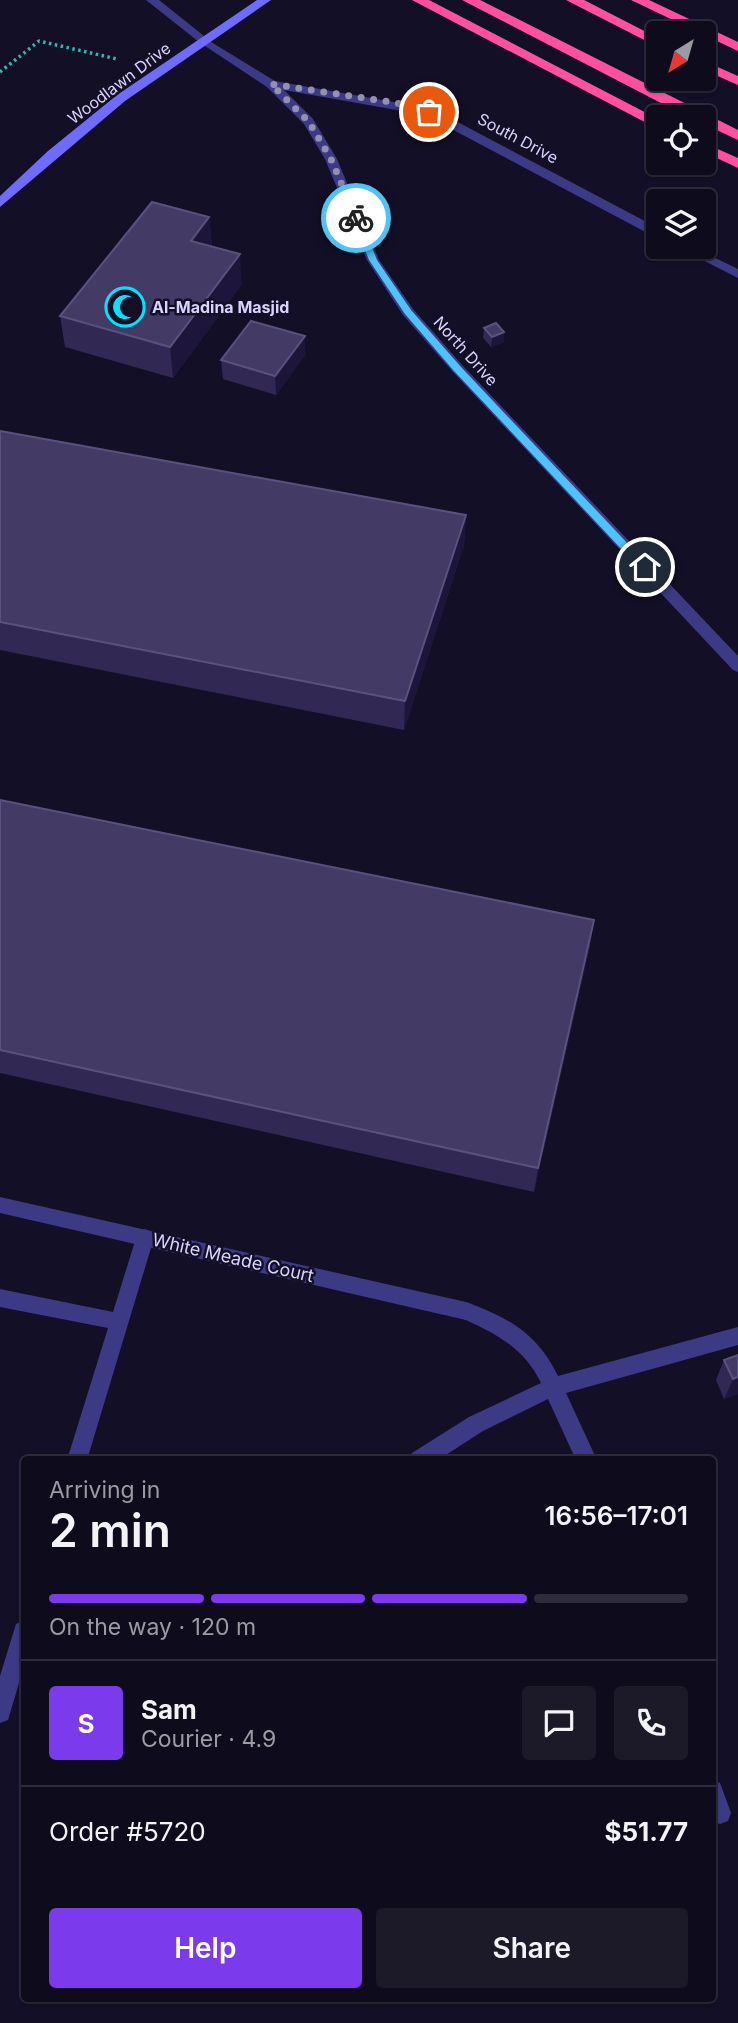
<!DOCTYPE html>
<html lang="en">
<head>
<meta charset="utf-8">
<style>
	body { margin:0; font-family:Inter,sans-serif; background:#1c1929; color:#f1f3f6; height:100vh; display:flex; flex-direction:column; font-size:26px; white-space:nowrap }
	* { box-sizing:border-box; margin:0 }
	p { font-size:23px; color:#9b9ba3 }
	.icon { flex:none; width:38px; height:38px; fill:none; stroke:currentColor; stroke-width:2; stroke-linecap:round; stroke-linejoin:round }
	.map { position:relative; flex:1; overflow:hidden }
	.panel { position:absolute; left:21px; top:1456px; width:695px; height:546px; display:flex; flex-direction:column; background:#0e0b1c; border-radius:7px; box-shadow:0 2px 5px #0004,0 0 0 2px #2e2b3b }
	.panel>* { flex:none }
	.needle { width:46px; rotate:217deg }
	.tools { position:absolute; left:646px; top:21px; display:grid; gap:14px }
	.tools a { display:grid; place-items:center; width:70px; height:70px; border-radius:7px; background:#0e0b1c; box-shadow:0 2px 5px #0004,0 0 0 2px #2e2b3b; font-size:35px }
	.pin { position:absolute; display:grid; place-items:center; width:60px; height:60px; color:#fff; margin:-30px; border:4px solid #fff; border-radius:50%; box-shadow:0 2px 7px #0007 }
	.courier { position:absolute; display:grid; place-items:center; width:70px; height:70px; margin:-35px; border:5px solid #4fc3f7; border-radius:50%; background:#fff; color:#222; box-shadow:0 2px 9px #0007 }
	.overview em { font-style:normal; font-weight:600 }
	.overview div { display:flex; flex-direction:column-reverse }
	.overview { display:flex; align-items:center; justify-content:space-between; height:119px; padding:0 28px }
	h1 { font-size:46px; font-weight:600; line-height:52px }
	.bar { display:grid; grid-template-columns:repeat(4,1fr); gap:10px 7px; align-content:center; height:84px; padding:0 28px }
	.bar i { height:9px; border-radius:5px; background:#2e2b3b }
	.bar .current { background:#7c3aed }
	.bar p { grid-column:span 4 }
	.line { display:flex; align-items:center; gap:18px; padding:0 28px; border-top:2px solid #2e2b3b }
	.line div { flex:1 }
	.round { display:grid; place-items:center; flex:none; width:74px; height:74px; border-radius:7px; background:#1c1929 }
	.button { display:flex; gap:14px; margin-top:auto; padding:14px 28px }
	.button a { flex:1; height:80px; border-radius:7px; background:#7c3aed; color:#fff; font-size:28px; font-weight:600; line-height:80px; text-align:center }
	.button a+a { background:#1c1929; color:#f1f3f6 }
	.map>svg:first-child { display:block }
	.lines { fill:none; stroke-linecap:round; stroke-linejoin:round }
	.path { stroke:#2fb8b0; stroke-width:3.5; stroke-dasharray:2.5 3.5; stroke-linecap:butt }
	.service { fill:#3d3a85; fill-rule:evenodd }
	.minor { fill:#3d3a85; fill-rule:evenodd }
	.tertiary { fill:#3d3a85; fill-rule:evenodd }
	.secondary { fill:#6f6bff; fill-rule:evenodd }
	.motorway { fill:#ff4fa3; fill-rule:evenodd }
	.wall { fill:#312854 }
	.shaded-wall { fill:#1d163a }
	.building { fill:#433a66; stroke:#5a527e; stroke-width:2 }
	.route { fill:#4fc3f7 }
	.done { stroke:#948fb3; stroke-width:7; stroke-dasharray:0 12.6 }
	.labels { text-anchor:middle; stroke-width:5; stroke-linejoin:round; paint-order:stroke }
	.far-street-label { font-size:16px; fill:#d9d4ff; stroke:#130f26 }
	.far-poi-label { font-size:16px; font-weight:bold; fill:#d9d4ff; stroke:#130f26; text-anchor:start }
	.street-label { font-size:18px; fill:#d9d4ff; stroke:#130f26 }
</style>
</head>
<body>
<div class="map">
<svg width="738" height="2023" viewBox="0 0 738 2023">
	<rect width="100%" height="100%" fill="#130f26"/>
	<g class="lines">
		<path class="path" d="M0,72L39,41L117,59"/>
		<path class="service" d="M145,1229L152,1232L154,1238L87,1460H67L108,1328L0,1307V1289L113,1312L136,1238L138,1232Z
			M466,1302C509,1318 537,1333 558,1376L738,1327V1345L566,1393L597,1460H576L548,1399L483,1431L438,1460H409L412,1453L469,1417L541,1383C524,1347 493,1332 459,1317L456,1311L459,1305Z
			M24,1621V1666L8,1720L0,1723V1676L16,1624Z
			M712,1780L720,1783L731,1813L728,1821L720,1824L712,1821Z"/>
		<path class="minor" d="M203,37L275,81L433,109L658,228V237L653,236L425,115L284,90L313,119L337,159L379,260L413,309L463,366L738,656V672L733,670L453,372L403,315L367,260L325,159L304,124L267,87L199,42L197,40Z
			M677,247H693L738,269V278Z
			M0,1197L466,1302L473,1305L476,1311L473,1317L466,1320L0,1213Z"/>
		<path class="tertiary" d="M146,0H159L209,40L199,42Z"/>
		<path class="secondary" d="M257,0H271L125,101L0,207V196L48,151L117,95Z"/>
		<path class="motorway" d="M412,0H429L658,119V129Z
			M462,0H480L738,130V140L704,124V117H688Z
			M566,0H584L658,38V47Z
			M631,0H649L738,42V51Z
			M704,61L738,76V85L704,70Z
			M704,143L738,158V168L704,152Z"/>
	</g>
	<path class="wall" d="M209,217L212,246L242,284L173,378L65,347L60,316Z
		M484,328L504,342L491,347L483,338Z
		M305,336V355L276,395L223,379L221,360Z
		M0,431L466,515L464,545L404,730L0,650Z
		M0,800L590,946L534,1192L0,1073Z
		M738,1355V1394L724,1399L716,1380L724,1360Z"/>
	<path class="shaded-wall" d="M209,217L212,247L191,241Z
		M240,254L242,284L173,378L170,347Z
		M504,332V342L491,347L492,337Z
		M305,336V355L276,395L275,376Z
		M466,515L464,545L404,730L405,701Z
		M594,920L590,946L534,1192L538,1168Z
		M738,1377V1394L724,1399L733,1379Z"/>
	<path class="building" d="M152,202L209,217L191,241L240,254L170,347L60,316Z
		M251,321L305,336L275,376L221,360Z
		M496,323L504,332L492,337L484,328Z
		M0,431L466,515L405,701L0,622Z
		M0,800L594,920L538,1168L0,1050Z
		M738,1355V1377L733,1379L724,1360Z"/>
	<path class="route" d="M356,216L360,218L377,260L411,310L461,367L648,565V570H641L454,371L405,314L369,260L352,218Z"/>
	<g class="lines">
		<path class="done" d="M356,218L331,159L309,122L271,84L397,103L429,112"/>
	</g>
	<defs>
		<g id="mosque-ring" transform="scale(2.0125)"><circle r="9.5" fill="#130f26" stroke="#00e5ff" stroke-width="1.5"/><path d="M3.5-4.9A6 6 0 1 0 3.5 4.9A5 5 0 1 1 3.5-4.9Z" fill="#00e5ff"/></g>
	</defs>
	<g fill-rule="evenodd">
		<use href="#mosque-ring" x="125" y="307"/>
	</g>
	<g class="labels">
		<g class="far-street-label">
			<text transform="translate(119 83) rotate(-37)" y="6">Woodlawn Drive</text>
			<text transform="translate(518 138) rotate(28)" y="6">South Drive</text>
			<text transform="translate(466 351) rotate(48)" y="6">North Drive</text>
		</g>
		<g class="far-poi-label">
			<text x="152" y="313">Al-Madina Masjid</text>
		</g>
		<g class="street-label">
			<text transform="translate(233 1258) rotate(13)" y="6">White Meade Court</text>
		</g>
	</g>
</svg>
<div class="tools">
<a><svg class="needle" viewBox="-14 -14 28 28"><path d="M0-13l5 13h-10z" fill="#e53935"/><path d="M0 13l5-13h-10z" fill="#9b9ba3"/></svg></a>
<a><svg class="icon" aria-label="locate" viewBox="0 0 24 24"><circle cx="12" cy="12" r="6"/><path d="M12 2v4M12 18v4M2 12h4M18 12h4"/></svg></a>
<a><svg class="icon" aria-label="layers" viewBox="0 0 24 24"><path d="M12 4l9 5-9 5-9-5zM3 14l9 5 9-5"/></svg></a>
</div>
<div class="pin" style="left:429px;top:112px;background:#ea580c"><svg class="icon" aria-label="bag" viewBox="0 0 24 24"><path d="M5 8h14l-1 12H6zM9 8a3 3 0 0 1 6 0"/></svg></div>
<div class="pin" style="left:645px;top:567px;background:#1f2937"><svg class="icon" aria-label="home" viewBox="0 0 24 24"><path d="M3 11l9-7 9 7M6 9v11h12V9"/></svg></div>
<div class="courier" style="left:356px;top:218px"><svg class="icon" aria-label="bike" viewBox="0 0 24 24"><circle cx="6" cy="16" r="4"/><circle cx="18" cy="16" r="4"/><path d="M6 16l4-8h5l3 8M10 8l3 8H6M13 5h3"/></svg></div>
<section class="panel">
<div class="overview"><div><h1>2 min</h1><p>Arriving in</p></div><em>16:56–17:01</em></div>
<div class="bar"><i class="current"></i><i class="current"></i><i class="current"></i><i></i><p>On the way · 120 m</p></div>
<div class="line" style="height:126px"><b class="round" style="background:#7c3aed;color:#fff">S</b><div><b>Sam</b><p>Courier · 4.9</p></div><a class="round"><svg class="icon" aria-label="chat" viewBox="0 0 24 24"><path d="M4 5h16v11H9l-5 4z"/></svg></a><a class="round"><svg class="icon" aria-label="phone" viewBox="0 0 24 24"><path d="M5 4h4l2 5-3 2q2 4 5 5l2-3 5 2v4C11 20 4 13 5 4z"/></svg></a></div>
<div class="line" style="height:91px"><div>Order #5720</div><b>$51.77</b></div>
<div class="button"><a>Help</a><a>Share</a></div>
</section>
</div>
</body>
</html>
